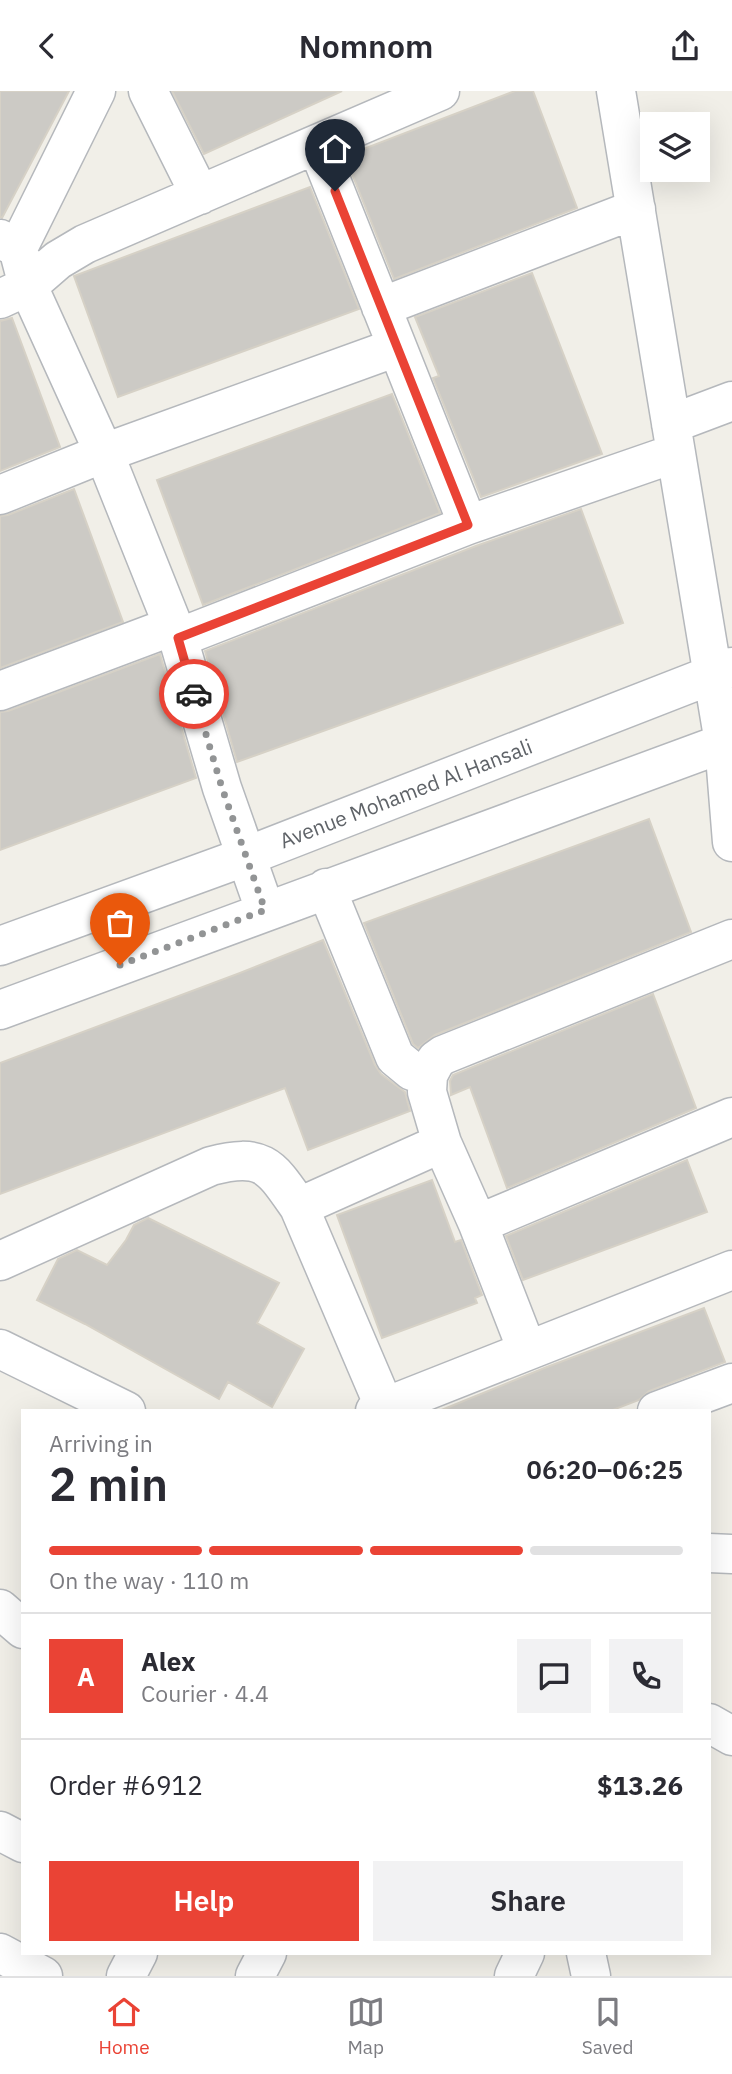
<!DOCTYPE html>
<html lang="en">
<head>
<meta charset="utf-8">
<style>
	body { margin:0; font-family:"IBM Plex Sans",sans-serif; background:#f2f2f3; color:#2b2b33; height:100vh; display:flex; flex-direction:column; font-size:26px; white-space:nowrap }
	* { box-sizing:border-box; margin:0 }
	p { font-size:23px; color:#7c7c81 }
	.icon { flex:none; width:38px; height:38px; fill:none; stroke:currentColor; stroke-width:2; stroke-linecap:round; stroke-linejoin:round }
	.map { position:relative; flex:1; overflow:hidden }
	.details { position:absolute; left:21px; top:1318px; width:690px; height:546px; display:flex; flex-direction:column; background:#fff; border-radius:0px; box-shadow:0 7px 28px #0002 }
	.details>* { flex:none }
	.controls { position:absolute; left:640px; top:21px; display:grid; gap:14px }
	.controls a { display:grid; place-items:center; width:70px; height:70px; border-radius:0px; background:#fff; box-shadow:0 7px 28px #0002; font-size:35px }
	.pin { position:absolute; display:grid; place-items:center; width:60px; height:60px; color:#fff; margin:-72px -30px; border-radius:50% 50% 50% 0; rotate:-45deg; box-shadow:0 0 7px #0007 }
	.pin .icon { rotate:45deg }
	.courier { position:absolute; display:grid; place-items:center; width:70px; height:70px; margin:-35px; border:5px solid #ea4335; border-radius:50%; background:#fff; color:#222; box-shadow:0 2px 9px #0007 }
	.overview em { font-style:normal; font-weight:600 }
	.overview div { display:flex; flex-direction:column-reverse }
	.overview { display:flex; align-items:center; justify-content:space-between; height:119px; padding:0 28px }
	h1 { font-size:46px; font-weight:600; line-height:52px }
	.bar { display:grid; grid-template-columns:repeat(4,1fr); gap:10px 7px; align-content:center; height:84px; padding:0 28px }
	.bar i { height:9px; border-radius:5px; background:#e1e1e2 }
	.bar .current { background:#ea4335 }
	.bar p { grid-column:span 4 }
	.line { display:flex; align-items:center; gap:18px; padding:0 28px; border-top:2px solid #e1e1e2 }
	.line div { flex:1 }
	.round { display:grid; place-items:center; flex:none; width:74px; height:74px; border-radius:0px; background:#f2f2f3 }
	.primary-button { display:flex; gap:14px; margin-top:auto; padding:14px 28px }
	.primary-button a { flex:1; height:80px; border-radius:0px; background:#ea4335; color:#fff; font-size:28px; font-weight:600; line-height:80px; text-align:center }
	.primary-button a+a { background:#f2f2f3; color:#2b2b33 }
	header { display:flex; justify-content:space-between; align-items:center; height:91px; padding:0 28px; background:#fff; font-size:32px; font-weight:600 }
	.tab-bar { display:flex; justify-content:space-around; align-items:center; height:98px; border-top:2px solid #e1e1e2; background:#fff; font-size:19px; color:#7c7c81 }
	.tab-bar a { display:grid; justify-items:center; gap:4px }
	.tab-bar .current { color:#ea4335 }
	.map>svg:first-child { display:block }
	.building { fill:#cccac5; stroke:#d6d1c6; stroke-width:2 }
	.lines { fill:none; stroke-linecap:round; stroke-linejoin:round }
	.street-casing { stroke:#b5b8bc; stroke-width:41 }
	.street { stroke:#fff; stroke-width:38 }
	.done { stroke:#929495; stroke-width:7; stroke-dasharray:0 12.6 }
	.route { stroke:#ea4335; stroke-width:9 }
	.labels { text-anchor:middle; stroke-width:5; stroke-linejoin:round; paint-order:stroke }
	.street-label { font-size:21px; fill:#5f6368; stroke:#fff }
</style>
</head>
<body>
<header><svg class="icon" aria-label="back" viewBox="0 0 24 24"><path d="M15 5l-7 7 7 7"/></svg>Nomnom<svg class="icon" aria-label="share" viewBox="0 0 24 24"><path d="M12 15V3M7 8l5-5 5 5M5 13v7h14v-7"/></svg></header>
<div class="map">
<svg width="732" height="1885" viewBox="0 0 732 1885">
	<rect width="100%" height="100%" fill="#f1efe8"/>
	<path class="building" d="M0,0H69L2,127L0,126Z
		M172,0H342L204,63Z
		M515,0H533L577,117L394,188L345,65Z
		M310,96L359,218L118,306L74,185Z
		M532,182L602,363L481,406L433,287L439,285L415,226Z
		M12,227L60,356L0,380V230Z
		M392,303L440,422L203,514L157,389Z
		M74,398L123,531L0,577V425L8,424Z
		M581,418L623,532L237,671L205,560L476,455Z
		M160,563L196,687L0,759V621L8,620Z
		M649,728L691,841L435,944L418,957L413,953L364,832Z
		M323,849L375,974L381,983L405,1001L410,1020L308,1059L285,997L0,1103V972L240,882Z
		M653,903L696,1017L507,1097L470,996L451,1004L450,990L453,984Z
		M687,1069L707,1121L523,1189L506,1145Z
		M432,1089L455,1151L461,1149L482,1204L475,1207L477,1212L382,1247L337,1124Z
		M148,1127L279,1192L257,1232L304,1258L272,1316L228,1291L219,1308L85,1233L37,1209L58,1168L77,1159L107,1174L126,1149L134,1134Z
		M704,1217L725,1271L649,1300L639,1309L610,1320H439L547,1276Z"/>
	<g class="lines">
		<g class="street-casing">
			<path id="street" d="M148,0L200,104
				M616,0L724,652L732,751
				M317,54L468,434
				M0,148L18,157L28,195L104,362L178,547L222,697L265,819
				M18,157L96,0
				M0,208L28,195L58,169L85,153L440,0
				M381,216L636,118
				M671,333L732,310
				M0,404L104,362L397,256
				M178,547L468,434L676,362
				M0,600L173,535
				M326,797L395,966L412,980L428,984
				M0,855L247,765L732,576
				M0,919L732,649
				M299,1116L384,1315
				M478,1133L732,1026
				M0,1170L211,1075C264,1061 271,1076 299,1116L442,1052
				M0,1258L126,1320
				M527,1259L478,1133L442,1052L427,1001L428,984L436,969L443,964L732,848
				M375,1320L732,1179
				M657,1320L732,1292
				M709,1462L732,1463
				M0,1518L23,1538
				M709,1632L732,1645
				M0,1740L23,1752
				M0,1862L43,1885
				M586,1862L591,1885
				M126,1885L138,1862
				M255,1885L267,1862
				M514,1885L525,1862"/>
		</g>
		<use href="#street" class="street"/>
	</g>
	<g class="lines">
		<path class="done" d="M120,874L265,819L222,697L194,603"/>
		<path class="route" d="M194,603L178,547L468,434L335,100"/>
	</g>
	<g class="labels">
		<g class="street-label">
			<text transform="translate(406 703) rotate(-21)" y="7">Avenue Mohamed Al Hansali</text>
		</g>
	</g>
</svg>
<div class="controls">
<a><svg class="icon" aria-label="layers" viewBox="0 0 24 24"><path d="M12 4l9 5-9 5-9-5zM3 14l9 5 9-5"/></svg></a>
</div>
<div class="pin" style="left:120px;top:874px;background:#ea580c"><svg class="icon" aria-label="bag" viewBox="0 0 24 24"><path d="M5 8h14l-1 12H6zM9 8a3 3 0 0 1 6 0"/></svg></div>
<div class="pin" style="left:335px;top:100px;background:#1f2937"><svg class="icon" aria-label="home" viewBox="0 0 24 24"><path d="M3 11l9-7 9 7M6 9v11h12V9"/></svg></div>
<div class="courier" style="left:194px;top:603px"><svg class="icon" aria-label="car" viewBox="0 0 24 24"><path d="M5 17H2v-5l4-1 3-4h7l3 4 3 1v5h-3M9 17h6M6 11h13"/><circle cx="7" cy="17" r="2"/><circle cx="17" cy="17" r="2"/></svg></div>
<section class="details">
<div class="overview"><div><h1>2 min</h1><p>Arriving in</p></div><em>06:20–06:25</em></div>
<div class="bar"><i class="current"></i><i class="current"></i><i class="current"></i><i></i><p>On the way · 110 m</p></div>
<div class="line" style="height:126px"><b class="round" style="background:#ea4335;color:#fff">A</b><div><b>Alex</b><p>Courier · 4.4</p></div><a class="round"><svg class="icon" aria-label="chat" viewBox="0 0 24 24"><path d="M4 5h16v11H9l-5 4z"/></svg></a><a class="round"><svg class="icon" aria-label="phone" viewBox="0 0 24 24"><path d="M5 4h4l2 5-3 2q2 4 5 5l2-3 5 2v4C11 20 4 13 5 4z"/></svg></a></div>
<div class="line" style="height:91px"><div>Order #6912</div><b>$13.26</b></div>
<div class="primary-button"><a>Help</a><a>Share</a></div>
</section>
</div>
<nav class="tab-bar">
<a class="current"><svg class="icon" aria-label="home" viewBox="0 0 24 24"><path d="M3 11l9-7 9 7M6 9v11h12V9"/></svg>Home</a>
<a><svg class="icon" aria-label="map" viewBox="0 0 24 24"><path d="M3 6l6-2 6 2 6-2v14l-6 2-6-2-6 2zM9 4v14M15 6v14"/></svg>Map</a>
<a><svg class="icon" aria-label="saved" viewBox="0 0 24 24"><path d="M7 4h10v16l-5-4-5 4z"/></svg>Saved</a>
</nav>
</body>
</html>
